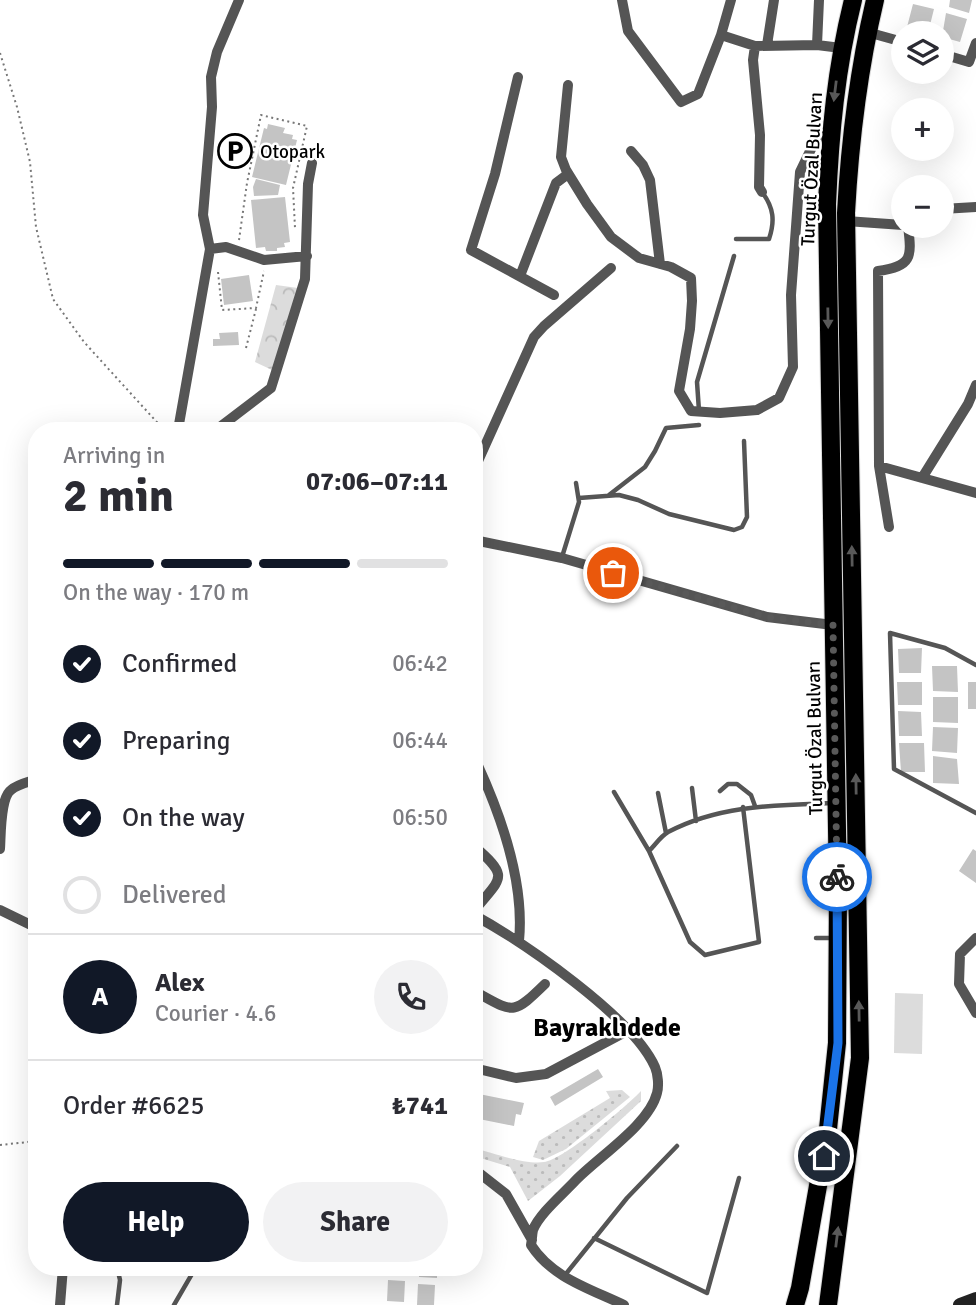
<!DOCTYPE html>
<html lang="en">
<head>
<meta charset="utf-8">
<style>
	body { margin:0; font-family:Signika,sans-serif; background:#f2f2f3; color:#2b2b33; height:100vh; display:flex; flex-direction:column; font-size:26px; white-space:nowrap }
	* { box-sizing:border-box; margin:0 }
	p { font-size:23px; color:#7c7c81 }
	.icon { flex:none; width:38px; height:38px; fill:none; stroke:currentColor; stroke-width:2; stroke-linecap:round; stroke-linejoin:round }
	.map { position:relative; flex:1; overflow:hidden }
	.details { position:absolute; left:28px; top:422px; width:455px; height:854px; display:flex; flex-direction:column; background:#fff; border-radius:28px; box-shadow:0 7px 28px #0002 }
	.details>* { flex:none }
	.tools { position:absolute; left:891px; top:21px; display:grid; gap:14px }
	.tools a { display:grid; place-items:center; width:63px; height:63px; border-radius:50%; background:#fff; box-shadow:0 7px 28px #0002; font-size:35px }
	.pin { position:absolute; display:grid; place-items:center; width:60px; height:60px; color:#fff; margin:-30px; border:4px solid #fff; border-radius:50%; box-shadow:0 2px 7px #0007 }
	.courier { position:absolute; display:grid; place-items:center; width:70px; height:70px; margin:-35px; border:5px solid #1a73e8; border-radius:50%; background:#fff; color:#222; box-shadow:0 2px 9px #0007 }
	.overview em { font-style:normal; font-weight:700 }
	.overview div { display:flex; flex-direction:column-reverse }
	.overview { display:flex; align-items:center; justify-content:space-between; height:119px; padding:0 35px }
	h1 { font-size:46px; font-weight:700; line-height:52px }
	.bar { display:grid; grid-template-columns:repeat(4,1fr); gap:10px 7px; align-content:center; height:84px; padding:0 35px }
	.bar i { height:9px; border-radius:5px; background:#e1e1e2 }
	.bar .selected { background:#111827 }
	.bar p { grid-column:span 4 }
	.line { display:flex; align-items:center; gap:18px; padding:0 35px; border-top:2px solid #e1e1e2 }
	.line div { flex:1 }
	.round { display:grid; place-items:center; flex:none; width:74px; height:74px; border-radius:37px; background:#f2f2f3 }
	ol { padding:0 35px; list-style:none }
	li { display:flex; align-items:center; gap:21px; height:77px }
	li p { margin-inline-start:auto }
	li .icon { padding:7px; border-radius:50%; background:#111827; color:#fff; stroke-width:4 }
	li:last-child { color:#7c7c81 }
	li i { width:38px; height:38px; border:4px solid #e1e1e2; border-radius:50% }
	.primary-button { display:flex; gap:14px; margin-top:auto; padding:14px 35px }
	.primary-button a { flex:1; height:80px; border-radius:42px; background:#111827; color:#fff; font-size:28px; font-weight:700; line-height:80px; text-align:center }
	.primary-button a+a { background:#f2f2f3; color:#2b2b33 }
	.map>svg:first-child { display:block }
	.grass { fill:url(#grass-dots) }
	.park { fill:url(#park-crowns) }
	.pitch { fill:#dcdcdc }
	.building { fill:#c4c4c4 }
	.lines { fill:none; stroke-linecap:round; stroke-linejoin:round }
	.highway-casing { stroke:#dbdbdb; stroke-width:20 }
	.path { stroke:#777; stroke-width:2; stroke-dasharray:2 3.5; stroke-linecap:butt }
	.lane { stroke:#555; stroke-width:4.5 }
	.street { stroke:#555; stroke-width:10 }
	.secondary { stroke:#222; stroke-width:14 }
	.highway { stroke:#000; stroke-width:18 }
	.oneway { fill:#595959 }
	.done { stroke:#595959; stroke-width:7; stroke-dasharray:0 12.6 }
	.route { stroke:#1a73e8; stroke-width:9 }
	.labels { text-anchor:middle; stroke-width:5; stroke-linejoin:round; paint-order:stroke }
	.poi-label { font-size:19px; fill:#000; stroke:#fff; text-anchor:start }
	.street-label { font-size:19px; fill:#000; stroke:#fff }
	.district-label { font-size:26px; font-weight:bold; fill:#000; stroke:#fff }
</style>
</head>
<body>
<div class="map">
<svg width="976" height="1305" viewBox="0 0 976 1305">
	<defs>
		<pattern id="grass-dots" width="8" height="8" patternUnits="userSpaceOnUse" patternTransform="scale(1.75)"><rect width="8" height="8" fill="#dcdcdc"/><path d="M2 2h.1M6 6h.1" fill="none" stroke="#bbb" stroke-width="1.8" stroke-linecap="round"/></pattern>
		<pattern id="park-crowns" width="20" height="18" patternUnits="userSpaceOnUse" patternTransform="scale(1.75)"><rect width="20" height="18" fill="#dcdcdc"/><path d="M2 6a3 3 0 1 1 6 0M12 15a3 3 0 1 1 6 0" fill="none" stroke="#bbb"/></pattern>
	</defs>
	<rect width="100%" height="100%" fill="#fff"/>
	<path class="grass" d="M622,1090L630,1097L566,1149L543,1160L533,1157L539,1141L610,1098L606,1091Z
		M641,1091V1101L560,1176L528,1201L510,1167L474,1156V1148C493,1153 526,1165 544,1162C563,1160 627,1106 641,1091Z"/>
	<path class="park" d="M276,285L298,288L272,370L255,362Z"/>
	<path class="pitch" d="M895,993L923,994L922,1054L894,1053Z"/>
	<path class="building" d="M950,0H972L969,13L949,7Z
		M913,4L934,9L928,33L907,27Z
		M946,13L967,19L960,42L942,37Z
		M268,124L285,128L283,133L293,135L292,139L297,140L286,185L252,177L264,128L267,129Z
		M256,179L280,185L278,195L254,196L253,187Z
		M285,197L290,242L284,243L285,247L277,248V251H266L265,247L256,248L251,200Z
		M249,275L253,301L224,305L221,279Z
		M238,332L239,345L213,346V339H220L219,333Z
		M922,648L921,673H899L898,649Z
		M932,666H957L958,692L933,691Z
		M897,682H922V705H898Z
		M968,682H976V709H968Z
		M933,697H958V723L933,722Z
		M898,711L921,712L922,736H899Z
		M933,727L958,728L957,753L932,751Z
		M899,743H924L925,772H901Z
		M933,756L957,759L959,784L933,783Z
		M973,849L976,851V883L959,871Z
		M598,1069L603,1077L555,1106L550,1097Z
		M474,1093L524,1103L521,1115L516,1114L514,1126L474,1118Z
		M391,1267H409V1272L391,1271Z
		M419,1267H437V1278L419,1277Z
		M388,1280L405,1281L404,1302L387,1301Z
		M418,1284L435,1285L434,1305H417Z"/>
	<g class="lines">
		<g class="highway-casing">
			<path id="highway" d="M795,1305L800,1288L828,1129L837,1043L838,892L827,204C830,134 836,68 853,0
				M828,1305L860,1058L846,213C850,139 858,72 875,0"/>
		</g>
		<path class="path" d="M0,53L17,107L30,162L36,227L53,299L84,342L164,430
			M239,240L247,183L261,115L307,126L293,188L295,228
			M218,272L222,310L256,308L264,271
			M246,348L256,309
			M0,1145L37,1141"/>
		<path class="lane" d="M736,239H769C775,221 774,208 762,192
			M699,411L697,382L734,256
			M609,495L645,467L655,451L666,428L699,425
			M579,498L619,495L638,500L669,514L734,530L742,527L747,517L744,441
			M562,557L579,502L576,483
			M692,788L696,821
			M720,791L728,784H737L751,795L755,806
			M614,792L649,851L690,942L705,955L759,942L743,807
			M658,793L666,833
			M976,813L894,769L890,633L945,648L976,665
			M649,851C655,845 661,836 668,832C719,805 776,805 832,803
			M816,938H833
			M594,1238L707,1293L739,1178
			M117,1267L120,1280L117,1305
			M290,1273L291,1267
			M565,1275L627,1198L677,1146
			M174,1305L196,1267"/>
		<path class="street" d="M622,0L628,31L681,102L698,94L721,35L755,46L817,45L841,48
			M867,32L903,42
			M721,35L731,0
			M767,45L774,0
			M817,45L819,0
			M755,46L753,60L760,135L759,187L762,192
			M942,54L969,62L976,43
			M518,77L495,174L471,250L554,295
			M568,85L561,157L566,170L587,204L611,237L639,258L671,267L691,278L692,301L690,329L679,391L691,411L720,413L757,410L779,398L793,367L791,295L800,172L813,145L831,131
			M631,151L643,165L650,180L660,264
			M942,209L976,207
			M846,221L903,225
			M210,249L226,247L264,260L307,256
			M520,276L556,183L568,174
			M178,430L210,249L203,215L212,107L211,77L217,52L239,0
			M216,430L271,388L305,279L308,184L312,163
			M879,466L976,493
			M474,470L534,337L544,326L611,268
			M922,478L968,404L976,385
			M889,527L879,466L878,271C912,266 912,258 908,226
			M474,540L562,558L767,617L833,625
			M474,757C500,812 525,880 519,941
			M474,846C511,878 501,877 474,911
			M0,849C1,835 0,798 11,790C18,784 29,782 37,779
			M0,910L37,928
			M474,915C523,942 633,1017 655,1067C658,1074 659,1086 657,1093C649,1125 598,1157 575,1181C563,1194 539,1214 533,1230C532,1234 532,1241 531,1245C552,1278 591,1289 624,1305
			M976,938L960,954L959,984L976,1013
			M474,991C514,1013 512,1016 545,984
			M474,1068L516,1078L546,1074L627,1031
			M474,1169L506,1194L532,1240
			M60,1305L63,1267"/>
		<path class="secondary" d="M960,1305L976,1299"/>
		<use href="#highway" class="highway"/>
	</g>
	<defs><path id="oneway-solid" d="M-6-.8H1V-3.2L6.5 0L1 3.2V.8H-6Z" transform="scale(1.75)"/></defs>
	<g class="oneway">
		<use href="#oneway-solid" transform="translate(835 91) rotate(97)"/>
		<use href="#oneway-solid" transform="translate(828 318) rotate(89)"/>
		<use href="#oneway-solid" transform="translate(852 556) rotate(-91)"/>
		<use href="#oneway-solid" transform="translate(856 784) rotate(-91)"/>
		<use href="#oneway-solid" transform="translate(859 1011) rotate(-91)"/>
		<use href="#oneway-solid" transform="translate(837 1237) rotate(-83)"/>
	</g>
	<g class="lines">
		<path class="done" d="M613,573L767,617L833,625L837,877"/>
		<path class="route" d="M824,1156L838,1043L837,877"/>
	</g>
	<defs>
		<g id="parking-ring" transform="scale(1.75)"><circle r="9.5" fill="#fff" stroke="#000" stroke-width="1.5"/><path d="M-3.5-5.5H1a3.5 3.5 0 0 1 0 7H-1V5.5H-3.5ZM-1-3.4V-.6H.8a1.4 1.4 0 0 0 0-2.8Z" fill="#000"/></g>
	</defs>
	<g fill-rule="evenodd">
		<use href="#parking-ring" x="235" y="151"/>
	</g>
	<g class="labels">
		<g class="poi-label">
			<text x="260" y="158">Otopark</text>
		</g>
		<g class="street-label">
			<text transform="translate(811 169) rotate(-87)" y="7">Turgut Özal Bulvarı</text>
			<text transform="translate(814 738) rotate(-91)" y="7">Turgut Özal Bulvarı</text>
		</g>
		<g class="district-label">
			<text x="607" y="1036">Bayraklıdede</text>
		</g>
	</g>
</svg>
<div class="tools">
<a><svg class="icon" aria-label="layers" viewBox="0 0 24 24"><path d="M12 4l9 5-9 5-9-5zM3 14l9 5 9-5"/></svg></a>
<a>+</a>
<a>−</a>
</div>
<div class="pin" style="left:613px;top:573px;background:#ea580c"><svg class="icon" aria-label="bag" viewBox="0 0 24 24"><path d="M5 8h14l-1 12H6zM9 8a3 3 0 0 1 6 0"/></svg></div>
<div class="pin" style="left:824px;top:1156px;background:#1f2937"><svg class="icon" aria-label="home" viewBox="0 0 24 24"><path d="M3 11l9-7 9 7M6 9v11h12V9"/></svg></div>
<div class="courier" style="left:837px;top:877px"><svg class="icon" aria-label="bike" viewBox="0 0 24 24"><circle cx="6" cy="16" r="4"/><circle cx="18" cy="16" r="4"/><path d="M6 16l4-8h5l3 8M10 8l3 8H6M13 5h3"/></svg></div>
<section class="details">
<div class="overview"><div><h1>2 min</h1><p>Arriving in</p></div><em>07:06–07:11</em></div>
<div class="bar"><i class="selected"></i><i class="selected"></i><i class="selected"></i><i></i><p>On the way · 170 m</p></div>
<ol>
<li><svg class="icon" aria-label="check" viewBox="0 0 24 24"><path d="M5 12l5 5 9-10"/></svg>Confirmed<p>06:42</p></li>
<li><svg class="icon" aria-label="check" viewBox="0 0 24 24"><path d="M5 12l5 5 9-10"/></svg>Preparing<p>06:44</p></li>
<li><svg class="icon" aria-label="check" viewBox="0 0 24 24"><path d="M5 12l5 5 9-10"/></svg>On the way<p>06:50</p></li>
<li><i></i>Delivered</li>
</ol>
<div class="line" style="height:126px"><b class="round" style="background:#111827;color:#fff">A</b><div><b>Alex</b><p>Courier · 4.6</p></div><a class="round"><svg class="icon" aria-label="phone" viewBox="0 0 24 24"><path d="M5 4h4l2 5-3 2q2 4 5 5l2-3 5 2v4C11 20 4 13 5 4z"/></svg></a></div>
<div class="line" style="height:91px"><div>Order #6625</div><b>₺741</b></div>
<div class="primary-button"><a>Help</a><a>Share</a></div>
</section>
</div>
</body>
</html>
